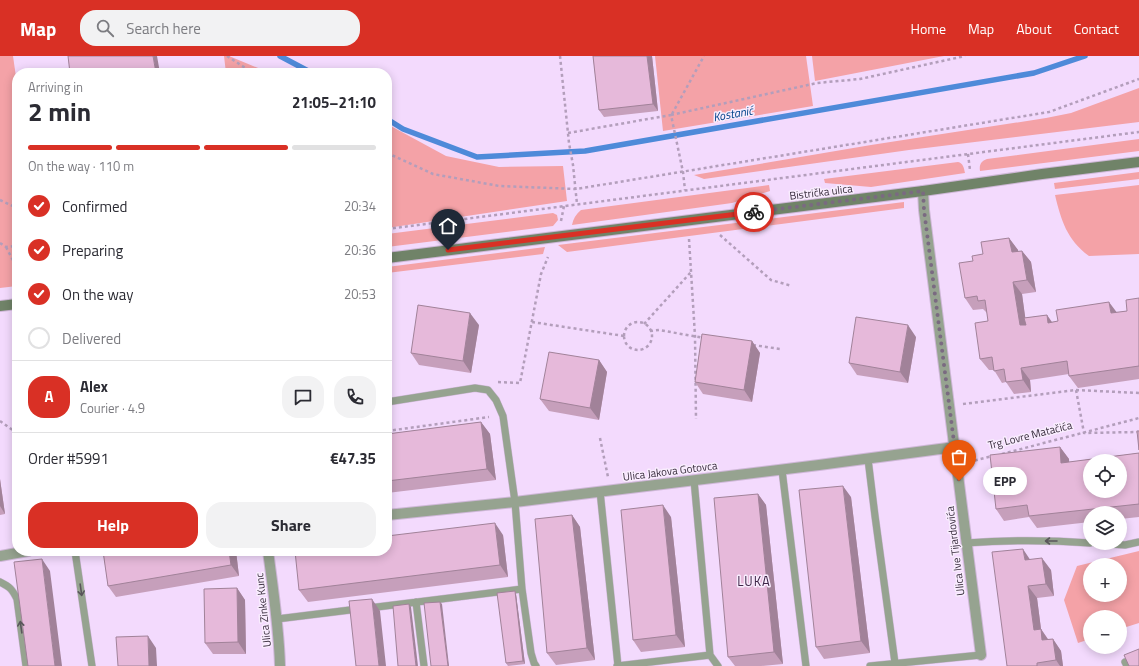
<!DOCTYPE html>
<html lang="en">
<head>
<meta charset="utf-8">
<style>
	body { margin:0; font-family:"Titillium Web",sans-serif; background:#f2f2f3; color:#2b2b33; height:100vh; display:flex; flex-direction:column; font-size:15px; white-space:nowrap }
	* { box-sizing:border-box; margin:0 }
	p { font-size:13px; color:#7c7c81 }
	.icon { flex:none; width:22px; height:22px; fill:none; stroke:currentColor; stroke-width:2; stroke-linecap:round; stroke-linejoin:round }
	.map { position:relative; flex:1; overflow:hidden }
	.sheet { position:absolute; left:12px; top:12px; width:380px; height:488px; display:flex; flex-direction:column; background:#fff; border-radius:16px; box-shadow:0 2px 10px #0003 }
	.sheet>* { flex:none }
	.controls { position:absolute; left:1083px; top:398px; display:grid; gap:8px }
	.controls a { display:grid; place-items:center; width:44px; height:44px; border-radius:50%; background:#fff; box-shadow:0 2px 10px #0003; font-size:20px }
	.pin { position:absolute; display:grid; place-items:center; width:34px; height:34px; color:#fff; margin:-41px -17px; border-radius:50% 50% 50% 0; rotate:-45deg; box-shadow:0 0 4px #0007 }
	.pin .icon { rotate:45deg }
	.courier { position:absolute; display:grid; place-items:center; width:40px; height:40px; margin:-20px; border:3px solid #d93025; border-radius:50%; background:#fff; color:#222; box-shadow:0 1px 5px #0007 }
	.bubble { position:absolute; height:28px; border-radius:14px; background:#fff; box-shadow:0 2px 10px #0003; font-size:13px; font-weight:700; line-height:28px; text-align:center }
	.head em { font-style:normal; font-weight:700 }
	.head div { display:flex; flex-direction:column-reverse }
	.head { display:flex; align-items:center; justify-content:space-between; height:68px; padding:0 16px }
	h1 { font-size:26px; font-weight:700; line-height:30px }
	.bar { display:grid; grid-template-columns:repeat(4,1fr); gap:6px 4px; align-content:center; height:48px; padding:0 16px }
	.bar i { height:5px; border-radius:3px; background:#e1e1e2 }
	.bar .current { background:#d93025 }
	.bar p { grid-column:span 4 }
	.line { display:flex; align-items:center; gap:10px; padding:0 16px; border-top:1px solid #e1e1e2 }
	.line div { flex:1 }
	.round { display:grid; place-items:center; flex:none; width:42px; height:42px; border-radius:16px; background:#f2f2f3 }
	ol { padding:0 16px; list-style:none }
	li { display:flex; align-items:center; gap:12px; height:44px }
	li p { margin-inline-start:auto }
	li .icon { padding:4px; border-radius:50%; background:#d93025; color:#fff; stroke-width:4 }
	li:last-child { color:#7c7c81 }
	li i { width:22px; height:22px; border:2px solid #e1e1e2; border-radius:50% }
	.action { display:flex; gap:8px; margin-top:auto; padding:8px 16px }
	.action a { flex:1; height:46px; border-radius:16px; background:#d93025; color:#fff; font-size:16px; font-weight:700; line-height:46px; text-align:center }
	.action a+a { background:#f2f2f3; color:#2b2b33 }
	header { display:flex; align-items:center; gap:24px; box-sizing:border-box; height:56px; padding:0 20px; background:#d93025; color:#fff }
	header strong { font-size:19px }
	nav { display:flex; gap:22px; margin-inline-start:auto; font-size:14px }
	.search { width:280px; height:36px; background:#f2f2f3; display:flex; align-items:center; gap:10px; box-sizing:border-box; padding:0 14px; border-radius:16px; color:#7c7c81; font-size:15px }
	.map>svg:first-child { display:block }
	.green { fill:#f4a2a7; fill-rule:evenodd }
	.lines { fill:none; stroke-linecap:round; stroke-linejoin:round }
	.stream { stroke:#4e8ad9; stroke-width:5.5 }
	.service-casing { stroke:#ceb7d7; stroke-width:8 }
	.minor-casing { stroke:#ceb7d7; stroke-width:12 }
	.secondary-casing { stroke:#ceb7d7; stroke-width:12 }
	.path { stroke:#b39ebb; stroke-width:2.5; stroke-dasharray:3 3; stroke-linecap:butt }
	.service { stroke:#96a390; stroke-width:7 }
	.minor { stroke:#96a390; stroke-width:10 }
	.secondary { stroke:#708368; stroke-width:10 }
	.wall { fill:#c69fbb }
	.shaded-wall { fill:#a18299 }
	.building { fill:#e6b9da; stroke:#a18299; fill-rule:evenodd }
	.oneway { stroke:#5a565b }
	.done { stroke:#7a6a81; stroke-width:4; stroke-dasharray:0 7.2 }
	.route { stroke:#d93025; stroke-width:5 }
	.labels { text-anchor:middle; stroke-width:3; stroke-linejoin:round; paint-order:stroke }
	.street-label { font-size:11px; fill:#392d3e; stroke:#f9edfe }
	.water-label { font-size:12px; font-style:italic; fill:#004289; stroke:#f9edfe }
	.quarter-label { font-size:13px; letter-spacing:1px; fill:#3e2547; stroke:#f9edfe }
</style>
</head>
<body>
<header>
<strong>Map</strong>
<div class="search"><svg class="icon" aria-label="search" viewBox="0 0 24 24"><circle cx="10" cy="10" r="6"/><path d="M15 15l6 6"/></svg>Search here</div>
<nav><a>Home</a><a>Map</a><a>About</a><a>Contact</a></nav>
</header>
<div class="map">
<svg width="1139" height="610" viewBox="0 0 1139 610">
	<rect width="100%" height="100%" fill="#f3dafd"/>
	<path class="green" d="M0,0H13L17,28V230L0,232Z
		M224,0H229L270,17H226Z
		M655,0H806L813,50L663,75Z
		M812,0H944L815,25Z
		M1139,32V66L909,94L704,123L694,119L871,89L1046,62L1071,57Z
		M387,68L446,100L499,111L563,110L567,145L387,172Z
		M1139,83V95L980,115C979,109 981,105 987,103Z
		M958,106C963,107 964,112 965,117L871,131L825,127L824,123Z
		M1139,116V123L1055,133L1054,127Z
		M769,129L770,135L732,147L572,169C573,163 576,158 581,154Z
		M1139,129V198L1089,200C1067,184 1061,164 1055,139Z
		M904,146V152L567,196L558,189Z
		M553,157L557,159L558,164L553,170L387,191V178Z
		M545,191L543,198L387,217V211Z
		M1139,495V567L1120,573V561H1090V583L1078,587L1064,544L1077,510ZM1090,509H1120V539H1090Z"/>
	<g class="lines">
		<path class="stream" d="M280,0L312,17
			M387,63L403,73L477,101L585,95L1034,17L1085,0"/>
		<g class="service-casing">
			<path id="service" d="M387,346L475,332L488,334L496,344L503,360L515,446L522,533L531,597L534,607L536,610
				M868,403L875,460L895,607
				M782,414L806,610
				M694,424L710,599
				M600,435L618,610
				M966,487C1007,484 1049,484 1090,487
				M1095,487L1125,489L1139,486
				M75,495L92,610
				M0,526C10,531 12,533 17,543L26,610
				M416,546L424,610
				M369,552L522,533
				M277,563L358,553
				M1125,606L1127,610
				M617,610L710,599L718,610
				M870,610L981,599"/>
		</g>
		<g class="minor-casing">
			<path id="minor" d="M923,135L924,154L981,599
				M387,459L515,446L819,409L955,391
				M268,495C273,533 279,571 280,610
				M0,500L28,495"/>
		</g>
		<g class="secondary-casing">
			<path id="secondary" d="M387,202L923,135L1042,118L1139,106
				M0,250L17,248"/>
		</g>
		<path class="path" d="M227,0L253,17
			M560,0L569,87L573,109L577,148
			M672,58L704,0
			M671,59L817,27L860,23L965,0
			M568,77L671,59L683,116L685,134
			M387,97L433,118L499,130L576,133L1049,56L1139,23
			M968,98L970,114
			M0,144L17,152
			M561,165L564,150
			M387,173L1139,76
			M720,179L771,224L792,230
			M689,183L695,280L696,363
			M0,187L6,191L17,190
			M6,191L17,212
			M532,266L624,280
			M624 280a14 14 0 1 1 28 0a14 14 0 1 1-28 0Z
			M644,268L691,216
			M650,275L659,274L704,282
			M753,289L780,293
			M498,326L520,327L541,218L548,201
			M1076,334L1139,337
			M963,348L1076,334L1084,377L1139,376
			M0,365L17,377
			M387,375L489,361
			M600,382L608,421
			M1002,398L1139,362
			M969,406L992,400"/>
		<use href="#service" class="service"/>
		<use href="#minor" class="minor"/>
		<use href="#secondary" class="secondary"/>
	</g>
	<path class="wall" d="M593,0H652L658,55L604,61L599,54Z
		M1009,182L1018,194V195H1022L1031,206L1036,236L1022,238L1025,262L1047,259L1052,266L1127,255L1139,242V323L1078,332L1069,320V318L1030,324L1031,336L1014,338L1006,326L1002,327L994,314H989L980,303L988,265L987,257L983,253L973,254L965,242L973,205Z
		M479,269L471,317L419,309L411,297Z
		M916,281L908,327L857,319L849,307Z
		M752,285L760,297L752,346L703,338L695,326Z
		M599,304L607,316L599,364L549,355L540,343Z
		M481,366L490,378L496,424L387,437V378Z
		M1060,391L1069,403V406L1139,397V461L1120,463V457H1090V466L1037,472L1029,461L1004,465L996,453Z
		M0,423L5,458L0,459Z
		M758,438L766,449L783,608L761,610H735L728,601Z
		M851,441L870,597L824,603L816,591Z
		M572,459L580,471L595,604L556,609L547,597Z
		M671,461L685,591L641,596L633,584Z
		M503,479L508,521L308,546L299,534Z
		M103,495H236L239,520L116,541L108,530Z
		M1030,503L1051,514L1054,540L1037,542L1041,573L1048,583H1053L1061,595L1063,610H1007Z
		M237,532L245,544L246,598H213L205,587Z
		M515,535L516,538L525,608L508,610L506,607Z"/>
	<path class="shaded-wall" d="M153,0H157L160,17H156Z
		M647,0H652L658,55L653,48Z
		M1009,182L1018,194L1020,208L1012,196Z
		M1022,195L1031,206L1036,236L1027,224Z
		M1013,226L1022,238L1028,281L1020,269Z
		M1109,246L1118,258L1111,257Z
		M470,257L479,269L471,317L463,305Z
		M1047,259L1055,271L1048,267Z
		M908,269L916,281L908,327L900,316Z
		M752,285L760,297L752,346L744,334Z
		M599,304L607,316L599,364L590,352Z
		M1021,312L1030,324L1031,336L1023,324Z
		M481,366L490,378L496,424L487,413Z
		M1060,391L1069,403L1070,419L1061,407Z
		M0,423L5,458L0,450Z
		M843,430L851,441L870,597L861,585Z
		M758,438L766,449L783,608L774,596Z
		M663,449L671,461L685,591L676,579Z
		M572,459L580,471L595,604L587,592Z
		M495,467L503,479L508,521L500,509Z
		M1023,493L1031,505L1025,504Z
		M229,495H236L239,520L231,509Z
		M1042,502L1051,514L1054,540L1046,528Z
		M42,503L50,515L62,610H55Z
		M1028,530L1037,542L1041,573L1049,585L1051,596L1034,574Z
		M237,532L245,544L246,598L238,586Z
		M515,535L516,538L525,608L523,605Z
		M372,543L380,555L386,610H379Z
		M440,546L442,548L449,610H448Z
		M409,548L411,551L418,610H416Z
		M148,580L156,592L157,610H149Z
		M1053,583L1061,595L1063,610H1060L1056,604Z"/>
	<path class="building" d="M68,0H153L156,17H70Z
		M593,0H647L653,48L599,54Z
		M1009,182L1012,196L1022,195L1027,224L1013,226L1020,269H1026L1024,262L1047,259L1048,267L1058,265L1056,254L1109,246L1111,257L1127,255L1126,244L1139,242V310L1069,320L1067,305L1021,312L1023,324L1006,326L1004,313L994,315L992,301L980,303L975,267L988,265L985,244L978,245L977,240L965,242L959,207L973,205L972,200L983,198L981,186Z
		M418,249L470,257L463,305L411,297Z
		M856,261L908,269L900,316L849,307Z
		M702,278L752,285L744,334L695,326Z
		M549,296L599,304L590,352L540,343Z
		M481,366L487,413L387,425V378Z
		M1137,375H1139V394Z
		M1060,391L1061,407L1139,397V448L1029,460L1027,449L996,453L990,399ZM1090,405H1120V435H1090Z
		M843,430L861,585L816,591L799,434Z
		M758,438L774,596L728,601L714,442Z
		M663,449L676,579L633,584L621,454Z
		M572,459L587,592L547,597L535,463Z
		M495,467L500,509L299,534L295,495H387V480Z
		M1023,493L1025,504L1042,502L1046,528L1028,530L1034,574L1041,573L1042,584L1053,583L1056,604L1037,607V610H1007L992,496Z
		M103,495H229L231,509L108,530Z
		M42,503L55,610H28L14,506Z
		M237,532L238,586L205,587L204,533Z
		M515,535L523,605L506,607L497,537Z
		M372,543L379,610H356L349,545Z
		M440,546L448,610H431L424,547Z
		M409,548L416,610H398L393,550Z
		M148,580L149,610H118L116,581Z
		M1139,593V610H1129L1124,599Z"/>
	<defs><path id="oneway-shaft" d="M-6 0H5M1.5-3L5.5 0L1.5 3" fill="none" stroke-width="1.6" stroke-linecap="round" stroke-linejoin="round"/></defs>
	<g class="oneway">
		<use href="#oneway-shaft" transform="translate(1051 485) rotate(-180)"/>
		<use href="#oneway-shaft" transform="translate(81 534) rotate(82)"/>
		<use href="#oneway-shaft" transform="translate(21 571) rotate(-98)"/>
	</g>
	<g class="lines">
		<path class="done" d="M754,156L923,135L924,154L959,425"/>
		<path class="route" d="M448,194L754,156"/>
	</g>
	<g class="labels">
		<g class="street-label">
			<text transform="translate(821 136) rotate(-7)" y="4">Bistrička ulica</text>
			<text transform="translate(1030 379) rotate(-14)" y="4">Trg Lovre Matačića</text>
			<text transform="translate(670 415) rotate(-7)" y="4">Ulica Jakova Gotovca</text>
			<text transform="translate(955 495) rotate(-97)" y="4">Ulica Ive Tijardovića</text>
			<text transform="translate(263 554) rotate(-96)" y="4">Ulica Zinke Kunc</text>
		</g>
		<g class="water-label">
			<text transform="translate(733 58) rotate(-10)" y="4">Kostanić</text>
		</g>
		<g class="quarter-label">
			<text x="754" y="530">LUKA</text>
		</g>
	</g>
</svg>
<div class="controls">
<a><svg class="icon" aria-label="locate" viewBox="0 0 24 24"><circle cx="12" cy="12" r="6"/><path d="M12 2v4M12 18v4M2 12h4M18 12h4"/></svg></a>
<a><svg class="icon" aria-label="layers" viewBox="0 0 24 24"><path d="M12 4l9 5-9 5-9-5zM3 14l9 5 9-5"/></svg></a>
<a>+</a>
<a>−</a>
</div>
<div class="pin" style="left:959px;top:425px;background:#ea580c"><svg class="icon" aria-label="bag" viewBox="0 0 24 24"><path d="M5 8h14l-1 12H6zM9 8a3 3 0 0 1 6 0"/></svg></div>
<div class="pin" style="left:448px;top:194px;background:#1f2937"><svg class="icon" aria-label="home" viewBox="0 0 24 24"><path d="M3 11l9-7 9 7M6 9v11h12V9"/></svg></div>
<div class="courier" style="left:754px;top:156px"><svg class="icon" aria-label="bike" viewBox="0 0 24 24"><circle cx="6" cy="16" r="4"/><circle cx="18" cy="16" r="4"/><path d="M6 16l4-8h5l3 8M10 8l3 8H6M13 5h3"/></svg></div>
<div class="bubble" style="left:983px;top:411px;width:44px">EPP</div>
<section class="sheet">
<div class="head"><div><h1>2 min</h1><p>Arriving in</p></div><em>21:05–21:10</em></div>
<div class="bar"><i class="current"></i><i class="current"></i><i class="current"></i><i></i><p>On the way · 110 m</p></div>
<ol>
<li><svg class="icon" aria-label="check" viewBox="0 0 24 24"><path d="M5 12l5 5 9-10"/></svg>Confirmed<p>20:34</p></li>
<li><svg class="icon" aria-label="check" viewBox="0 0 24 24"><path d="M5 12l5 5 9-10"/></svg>Preparing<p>20:36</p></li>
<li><svg class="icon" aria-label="check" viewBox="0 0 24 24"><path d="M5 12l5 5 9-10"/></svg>On the way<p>20:53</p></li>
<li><i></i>Delivered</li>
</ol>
<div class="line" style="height:72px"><b class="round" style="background:#d93025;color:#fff">A</b><div><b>Alex</b><p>Courier · 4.9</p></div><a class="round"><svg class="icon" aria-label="chat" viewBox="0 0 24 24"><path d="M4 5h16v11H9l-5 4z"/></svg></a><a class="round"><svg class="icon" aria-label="phone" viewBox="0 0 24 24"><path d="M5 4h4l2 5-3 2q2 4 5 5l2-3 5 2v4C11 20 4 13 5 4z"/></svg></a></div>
<div class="line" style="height:52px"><div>Order #5991</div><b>€47.35</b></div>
<div class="action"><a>Help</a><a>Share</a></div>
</section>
</div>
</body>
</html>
